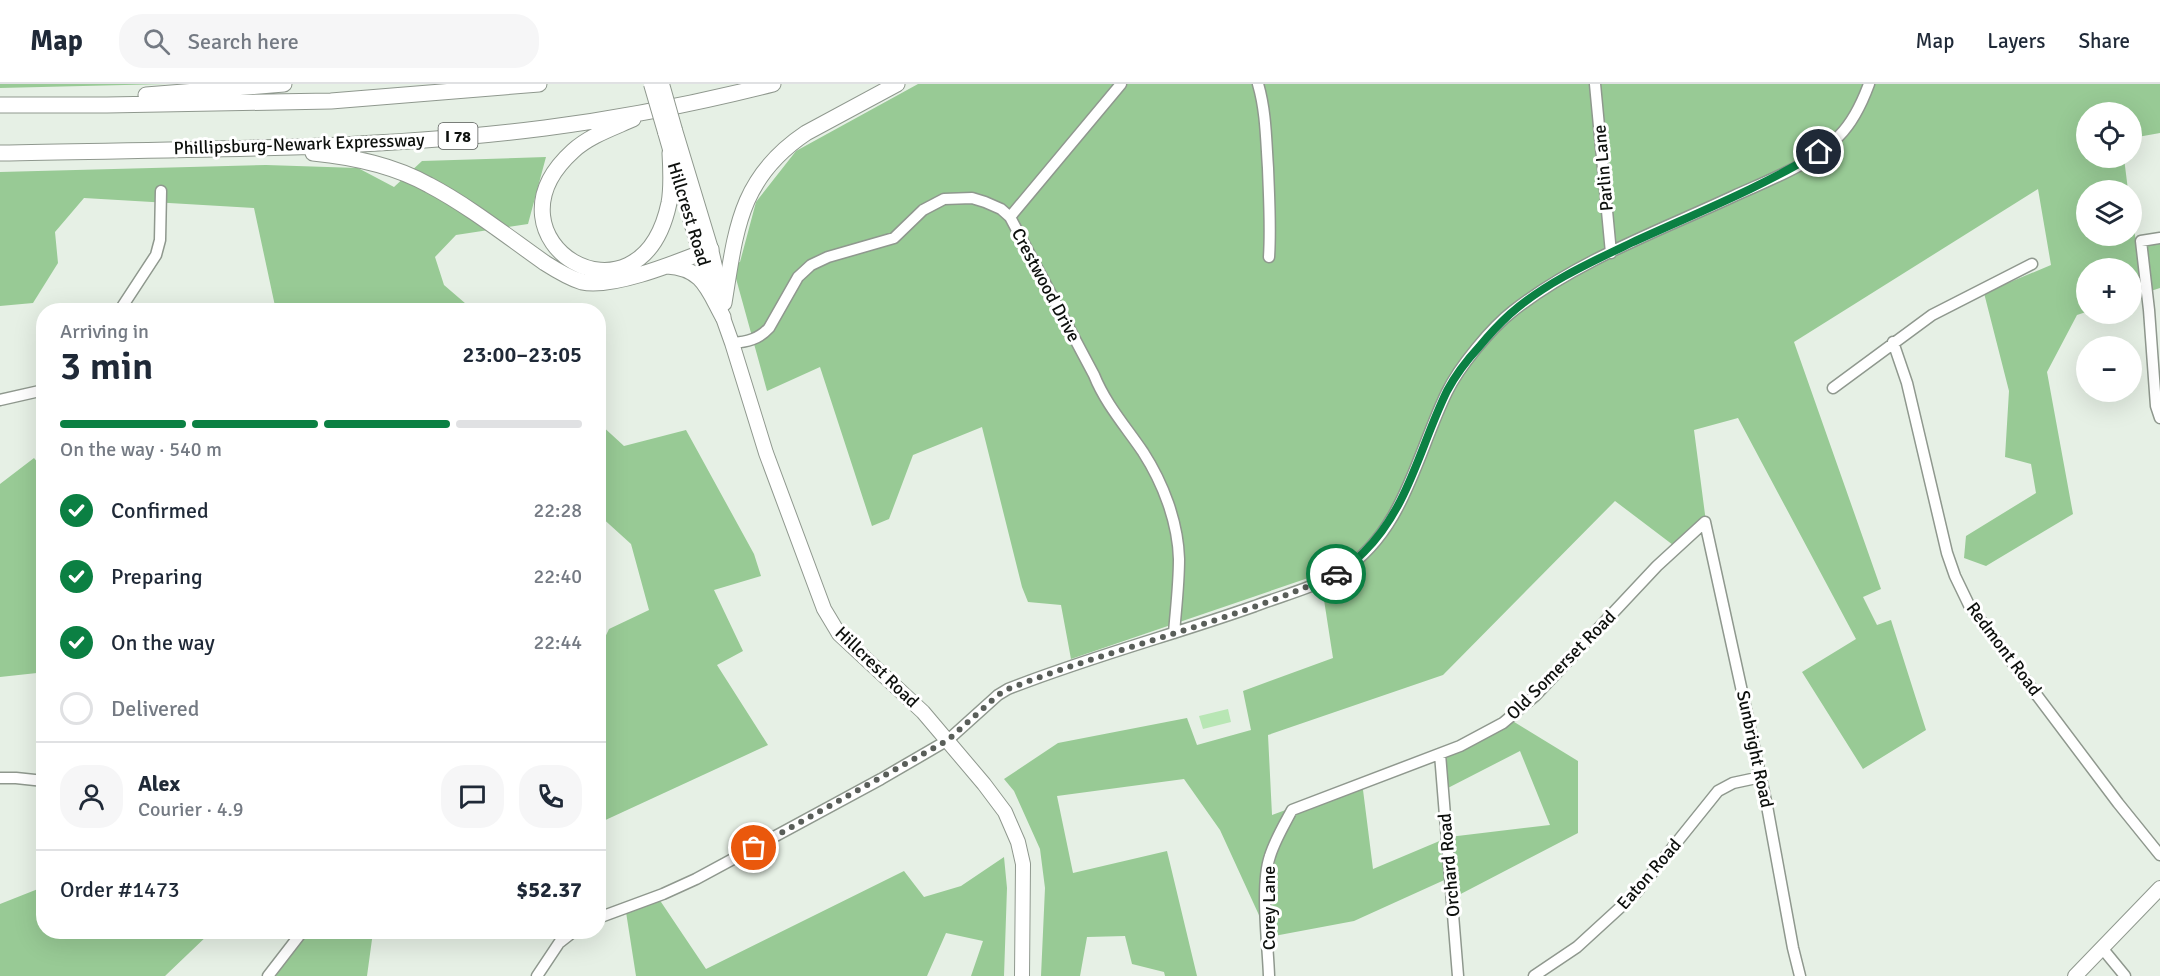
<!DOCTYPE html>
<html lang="en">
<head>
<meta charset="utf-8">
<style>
	body { margin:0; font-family:Signika,sans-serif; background:#f6f6f7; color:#1f2937; height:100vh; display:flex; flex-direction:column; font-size:22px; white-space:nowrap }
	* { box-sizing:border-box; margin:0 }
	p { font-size:20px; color:#747a83 }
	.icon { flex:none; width:33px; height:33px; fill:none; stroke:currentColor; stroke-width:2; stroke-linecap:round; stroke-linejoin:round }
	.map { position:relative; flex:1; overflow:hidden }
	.sheet { position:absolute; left:36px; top:219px; width:570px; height:636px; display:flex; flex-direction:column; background:#fff; border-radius:24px; box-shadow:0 6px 24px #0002 }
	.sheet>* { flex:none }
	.fabs { position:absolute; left:2076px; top:18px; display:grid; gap:12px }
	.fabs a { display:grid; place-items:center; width:66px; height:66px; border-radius:50%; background:#fff; box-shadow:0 6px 24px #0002; font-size:30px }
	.pin { position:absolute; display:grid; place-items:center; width:51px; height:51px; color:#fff; margin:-26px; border:3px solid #fff; border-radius:50%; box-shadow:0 2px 6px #0007 }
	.courier { position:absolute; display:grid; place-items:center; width:60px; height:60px; margin:-30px; border:4px solid #0b8043; border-radius:50%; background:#fff; color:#222; box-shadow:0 2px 8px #0007 }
	.headline em { font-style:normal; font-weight:600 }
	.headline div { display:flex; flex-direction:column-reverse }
	.headline { display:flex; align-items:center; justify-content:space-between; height:102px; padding:0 24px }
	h1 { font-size:39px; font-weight:600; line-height:45px }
	.bar { display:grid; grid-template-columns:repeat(4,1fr); gap:9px 6px; align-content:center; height:72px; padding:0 24px }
	.bar i { height:8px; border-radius:4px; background:#e0e1e3 }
	.bar .current { background:#0b8043 }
	.bar p { grid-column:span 4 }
	.line { display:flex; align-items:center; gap:15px; padding:0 24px; border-top:2px solid #e0e1e3 }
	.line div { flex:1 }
	.round { display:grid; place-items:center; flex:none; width:63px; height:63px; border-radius:24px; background:#f6f6f7 }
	ol { padding:0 24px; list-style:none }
	li { display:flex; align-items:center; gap:18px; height:66px }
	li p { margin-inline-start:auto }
	li .icon { padding:6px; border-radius:50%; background:#0b8043; color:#fff; stroke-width:4 }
	li:last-child { color:#747a83 }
	li i { width:33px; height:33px; border:3px solid #e0e1e3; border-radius:50% }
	header { display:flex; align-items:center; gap:36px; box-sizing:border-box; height:84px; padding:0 30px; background:#fff; border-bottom:2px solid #e0e1e3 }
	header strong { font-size:28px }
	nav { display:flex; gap:33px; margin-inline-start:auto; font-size:21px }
	.search { width:420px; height:54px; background:#f6f6f7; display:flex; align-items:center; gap:15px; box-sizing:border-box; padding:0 21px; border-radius:24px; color:#747a83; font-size:22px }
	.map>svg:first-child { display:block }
	.green { fill:#b8e6b4 }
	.forest { fill:#98ca95 }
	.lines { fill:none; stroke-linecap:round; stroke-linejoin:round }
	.minor-casing { stroke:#8f988e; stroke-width:13 }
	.major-casing { stroke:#8f988e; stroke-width:16 }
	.highway-casing { stroke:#8f988e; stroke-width:17 }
	.minor { stroke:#fff; stroke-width:10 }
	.major { stroke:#fff; stroke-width:14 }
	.highway { stroke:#fff; stroke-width:15 }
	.major-bridge-casing { stroke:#8f988e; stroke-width:16; stroke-linecap:butt }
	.major-bridge { stroke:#fff; stroke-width:14 }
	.done { stroke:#595e59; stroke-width:6; stroke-dasharray:0 10.8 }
	.route { stroke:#0b8043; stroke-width:8 }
	.labels { text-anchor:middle; stroke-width:6; stroke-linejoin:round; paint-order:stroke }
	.shield { fill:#fff; stroke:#565856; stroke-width:1.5 }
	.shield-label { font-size:16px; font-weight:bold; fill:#0d100d }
	.street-label { font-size:18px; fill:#0d100d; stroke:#fff }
</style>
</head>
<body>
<header>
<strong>Map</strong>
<div class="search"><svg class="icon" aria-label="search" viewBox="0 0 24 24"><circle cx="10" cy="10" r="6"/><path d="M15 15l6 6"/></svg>Search here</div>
<nav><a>Map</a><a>Layers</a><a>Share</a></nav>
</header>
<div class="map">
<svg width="2160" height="892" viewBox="0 0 2160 892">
	<rect width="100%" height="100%" fill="#e6f0e5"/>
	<path class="green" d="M1228,625L1231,638L1203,645L1199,632Z"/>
	<path class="forest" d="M0,0H166L0,4Z
		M918,0H2160V49L2132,54V28H2086V74H2124L2128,106H2086V152H2132V128L2136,159L2160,153V204L2132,213V184H2086V228L2077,231L2047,288L2073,430L1986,482L1964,474L1966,452L2036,409L2031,380L2005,373L2009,307L1984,209L2051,181L2038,105L1794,258L1881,505L1863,513L1877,541L1891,536L1926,646L1863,685L1802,588L1856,555L1738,334L1694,346L1706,438L1677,464L1615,417L1443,591L1268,651L1272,731L1362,698L1373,785L1449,753L1550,741L1520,667L1444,706V672L1511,636L1578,677V749L1453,814L1451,793L1354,837L1269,853L1220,746L1184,695L1057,712L1073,789L1167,767L1197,892H1165L1164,888L1132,880L1125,852L1087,853L1080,892H1041L1045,804L1040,765L1014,707L1004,695L1058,659L1187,634L1197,661L1251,646L1243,607L1333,574L1320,490L1071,575L1061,521L1028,518L1022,503L982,343L913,371L889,435L872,442L820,283L767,307L732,180L740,178L756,118L796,67Z
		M546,73L528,140L456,151L435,173L444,201L473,226H273L275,222L254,124L84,114L55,148L58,179L33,219L0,222V88L266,81L358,84L394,103L422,77Z
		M599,339L624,362L686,346L754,470L761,492L714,506L743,567L717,581L768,661L599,739V566L609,545L649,526L631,460L599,431Z
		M34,374L44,386L43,597L37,589L0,593V400Z
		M1004,773L1007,804L1004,892H971L983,857L946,849L927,892H636L626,828L659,815L706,885L904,787L924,813L961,802Z
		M43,803L44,848H211L165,892H0V820Z
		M303,848H373L367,892H276Z"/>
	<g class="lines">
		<g class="minor-casing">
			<path id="minor" d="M1258,0C1266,27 1266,56 1268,84C1269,114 1271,143 1269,173
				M1595,0L1611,169
				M1010,133L1121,0
				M2160,154L2141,157L2149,226L2156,322L2160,334
				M120,226L156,171L160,156L161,107
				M1893,258L1907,299L1947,469L1955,492L1969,521L2118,719L2160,771
				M732,259C747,258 759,255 769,244L798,193L811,181L828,173L894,154L923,126L944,115L972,114L985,118L1001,125L1010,133L1094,291C1105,319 1126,343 1143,368C1163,399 1178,438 1179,475C1179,500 1176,524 1174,549
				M1833,304L1932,231L2032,180
				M0,316L44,306
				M1440,670L1458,892
				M0,694H16L44,697
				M598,834L663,810L696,795L881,695L948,656L998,611L1008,605C1089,573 1173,551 1255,522C1284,511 1316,503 1342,487C1404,448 1417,369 1447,308C1459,283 1491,244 1513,227C1578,176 1659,147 1734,112C1769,96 1811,81 1839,52C1853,38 1862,19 1869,0
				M2102,864L2125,892
				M268,892L302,848
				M537,892L559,859L573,848
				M1269,892C1268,860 1260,801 1270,772C1275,756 1284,741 1292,726L1460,662L1503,639L1535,612L1657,482L1705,438L1767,722L1793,864L1800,892
				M1534,892L1577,863L1636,809L1718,707L1733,699L1761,693"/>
		</g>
		<g class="major-casing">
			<path id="major" d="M675,46L711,165L720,204
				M665,48L700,169L732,259L766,369L824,525L839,550L923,628L984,700L1005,728L1018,758L1023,780L1022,892
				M2075,892L2160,804"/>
		</g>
		<g class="highway-casing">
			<path id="highway" d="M146,11L284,0
				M0,21H107L331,17L539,0
				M633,35C613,44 589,52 573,67C475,156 640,256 669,119C672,103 671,86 670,69
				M0,69C182,65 364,67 545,44C622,34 698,19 773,0
				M313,69C354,73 393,81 429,101C469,122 508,153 545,179C556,186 569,194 582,198C613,205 680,177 711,165
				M667,182C703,184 708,206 723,233
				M724,219C736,146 739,94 806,49L897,0"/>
		</g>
		<use href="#minor" class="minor"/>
		<use href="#major" class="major"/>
		<use href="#highway" class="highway"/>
		<g class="major-bridge-casing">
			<path id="major-bridge" d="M651,0L665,48
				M662,0L675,46"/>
		</g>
		<use href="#major-bridge" class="major-bridge"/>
	</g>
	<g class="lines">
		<path class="done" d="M754,764L948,656L998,611L1008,605C1116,563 1231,538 1336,490"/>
		<path class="route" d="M1336,490C1347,485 1356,476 1364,468C1409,423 1420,362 1447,307C1455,292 1467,276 1479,263C1488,252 1499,240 1510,230C1545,199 1589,179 1631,159C1694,130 1760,104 1819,68"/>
	</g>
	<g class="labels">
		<rect class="shield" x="438.5" y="39" width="39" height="26" rx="4.5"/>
		<g class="shield-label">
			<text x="458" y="58">I 78</text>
		</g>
		<g class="street-label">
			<text transform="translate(299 60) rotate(-2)" y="6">Phillipsburg-Newark Expressway</text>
			<text transform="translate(1603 84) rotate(-95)" y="6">Parlin Lane</text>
			<text transform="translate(689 130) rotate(73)" y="6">Hillcrest Road</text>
			<text transform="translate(1046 201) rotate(62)" y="6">Crestwood Drive</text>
			<text transform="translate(2004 565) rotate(53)" y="6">Redmont Road</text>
			<text transform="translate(1561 581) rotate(-45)" y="6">Old Somerset Road</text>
			<text transform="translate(877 583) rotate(44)" y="6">Hillcrest Road</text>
			<text transform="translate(1755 665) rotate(78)" y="6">Sunbright Road</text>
			<text transform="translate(1449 781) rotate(-95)" y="6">Orchard Road</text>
			<text transform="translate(1649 790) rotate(-49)" y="6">Eaton Road</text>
			<text transform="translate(1269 824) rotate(-90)" y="6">Corey Lane</text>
		</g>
	</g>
</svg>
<div class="fabs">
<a><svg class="icon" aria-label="locate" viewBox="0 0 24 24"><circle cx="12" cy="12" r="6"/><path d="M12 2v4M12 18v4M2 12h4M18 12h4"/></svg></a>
<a><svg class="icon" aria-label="layers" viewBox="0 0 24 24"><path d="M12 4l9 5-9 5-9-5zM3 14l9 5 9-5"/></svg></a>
<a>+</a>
<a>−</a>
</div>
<div class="pin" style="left:754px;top:764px;background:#ea580c"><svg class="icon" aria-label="bag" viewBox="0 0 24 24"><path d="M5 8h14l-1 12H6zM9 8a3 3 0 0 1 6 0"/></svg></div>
<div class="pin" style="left:1819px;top:68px;background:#1f2937"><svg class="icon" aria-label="home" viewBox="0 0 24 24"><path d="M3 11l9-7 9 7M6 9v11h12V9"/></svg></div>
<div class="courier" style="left:1336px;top:490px"><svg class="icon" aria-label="car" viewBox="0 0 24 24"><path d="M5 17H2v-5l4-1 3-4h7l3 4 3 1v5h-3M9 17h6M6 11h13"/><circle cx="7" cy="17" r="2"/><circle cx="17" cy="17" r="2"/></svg></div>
<section class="sheet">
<div class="headline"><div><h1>3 min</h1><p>Arriving in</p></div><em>23:00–23:05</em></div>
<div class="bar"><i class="current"></i><i class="current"></i><i class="current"></i><i></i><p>On the way · 540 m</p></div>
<ol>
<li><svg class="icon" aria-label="check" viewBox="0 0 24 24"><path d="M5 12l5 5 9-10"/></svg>Confirmed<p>22:28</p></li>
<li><svg class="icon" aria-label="check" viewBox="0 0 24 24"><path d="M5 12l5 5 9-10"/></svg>Preparing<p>22:40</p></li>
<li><svg class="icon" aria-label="check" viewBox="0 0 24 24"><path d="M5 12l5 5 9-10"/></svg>On the way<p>22:44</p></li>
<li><i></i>Delivered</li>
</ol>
<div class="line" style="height:108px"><a class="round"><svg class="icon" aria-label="person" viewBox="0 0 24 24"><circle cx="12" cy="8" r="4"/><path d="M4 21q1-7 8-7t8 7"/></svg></a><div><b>Alex</b><p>Courier · 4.9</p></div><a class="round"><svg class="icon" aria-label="chat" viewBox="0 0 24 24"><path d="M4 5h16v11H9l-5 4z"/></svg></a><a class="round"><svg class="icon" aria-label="phone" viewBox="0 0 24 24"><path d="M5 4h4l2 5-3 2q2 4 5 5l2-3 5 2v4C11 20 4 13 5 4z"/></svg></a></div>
<div class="line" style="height:78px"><div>Order #1473</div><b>$52.37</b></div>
</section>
</div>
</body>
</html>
